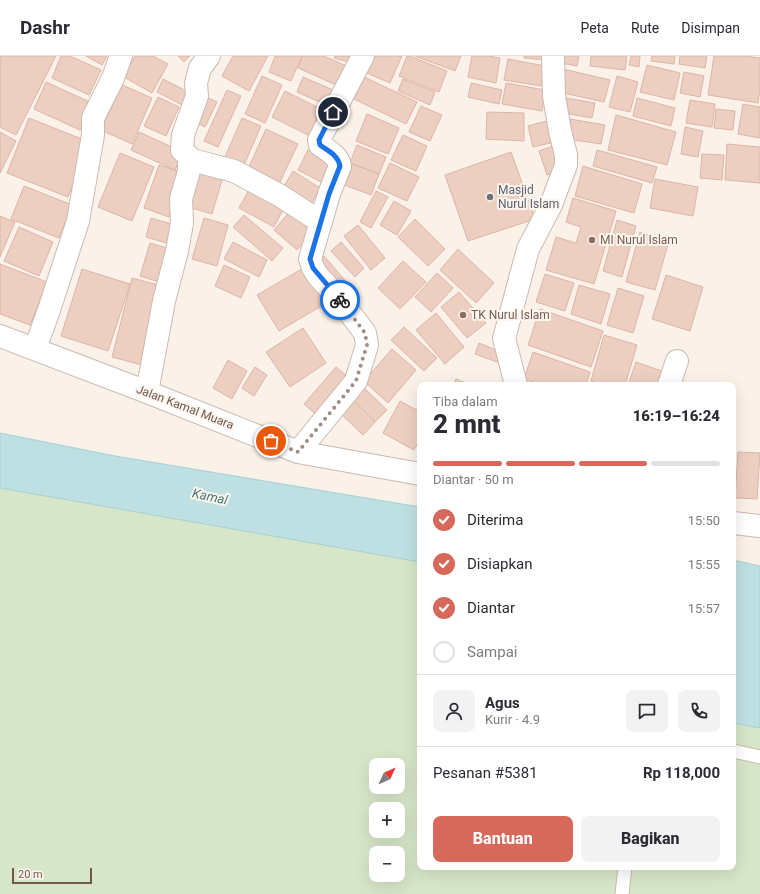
<!DOCTYPE html>
<html lang="id">
<head>
<meta charset="utf-8">
<style>
	body { margin:0; font-family:Roboto,sans-serif; background:#f2f2f3; color:#2b2b33; height:100vh; display:flex; flex-direction:column; font-size:15px; white-space:nowrap }
	* { box-sizing:border-box; margin:0 }
	p { font-size:13px; color:#7c7c81 }
	.icon { flex:none; width:22px; height:22px; fill:none; stroke:currentColor; stroke-width:2; stroke-linecap:round; stroke-linejoin:round }
	.map { position:relative; flex:1; overflow:hidden }
	.details { position:absolute; left:417px; top:326px; width:319px; height:488px; display:flex; flex-direction:column; background:#fff; border-radius:8px; box-shadow:0 4px 16px #0002 }
	.details>* { flex:none }
	.needle { width:26px; rotate:46deg }
	.buttons { position:absolute; left:369px; top:702px; display:grid; gap:8px }
	.buttons a { display:grid; place-items:center; width:36px; height:36px; border-radius:8px; background:#fff; box-shadow:0 4px 16px #0002; font-size:20px }
	.scale { position:absolute; left:12px; bottom:10px; width:80px; box-sizing:border-box; padding-left:4px; border:2px solid #71574f; border-top:0; font-size:11px; line-height:14px; white-space:nowrap; color:#71574f; -webkit-text-stroke:3px #fdf6ee; paint-order:stroke }
	.pin { position:absolute; display:grid; place-items:center; width:34px; height:34px; color:#fff; margin:-17px; border:2px solid #fff; border-radius:50%; box-shadow:0 1px 4px #0007 }
	.courier { position:absolute; display:grid; place-items:center; width:40px; height:40px; margin:-20px; border:3px solid #1a73e8; border-radius:50%; background:#fff; color:#222; box-shadow:0 1px 5px #0007 }
	.summary em { font-style:normal; font-weight:800 }
	.summary div { display:flex; flex-direction:column-reverse }
	.summary { display:flex; align-items:center; justify-content:space-between; height:68px; padding:0 16px }
	h1 { font-size:26px; font-weight:800; line-height:30px }
	.bar { display:grid; grid-template-columns:repeat(4,1fr); gap:6px 4px; align-content:center; height:48px; padding:0 16px }
	.bar i { height:5px; border-radius:3px; background:#e1e1e2 }
	.bar .current { background:#d7695a }
	.bar p { grid-column:span 4 }
	.line { display:flex; align-items:center; gap:10px; padding:0 16px; border-top:1px solid #e1e1e2 }
	.line div { flex:1 }
	.round { display:grid; place-items:center; flex:none; width:42px; height:42px; border-radius:8px; background:#f2f2f3 }
	ol { padding:0 16px; list-style:none }
	li { display:flex; align-items:center; gap:12px; height:44px }
	li p { margin-inline-start:auto }
	li .icon { padding:4px; border-radius:50%; background:#d7695a; color:#fff; stroke-width:4 }
	li:last-child { color:#7c7c81 }
	li i { width:22px; height:22px; border:2px solid #e1e1e2; border-radius:50% }
	.action { display:flex; gap:8px; margin-top:auto; padding:8px 16px }
	.action a { flex:1; height:46px; border-radius:8px; background:#d7695a; color:#fff; font-size:16px; font-weight:800; line-height:46px; text-align:center }
	.action a+a { background:#f2f2f3; color:#2b2b33 }
	header { display:flex; align-items:center; gap:24px; box-sizing:border-box; height:56px; padding:0 20px; background:#fff; border-bottom:1px solid #e1e1e2 }
	header strong { font-size:19px }
	nav { display:flex; gap:22px; margin-inline-start:auto; font-size:14px }
	.map>svg:first-child { display:block }
	.green { fill:#d7e6c8; fill-rule:evenodd }
	.water { fill:#bee0e2; stroke:#a6d0d2 }
	.building { fill:#edcfc2; stroke:#ddb4a5 }
	.lines { fill:none; stroke-linecap:round; stroke-linejoin:round }
	.service-casing { stroke:#cbb9af; stroke-width:15 }
	.minor-casing { stroke:#cbb9af; stroke-width:24 }
	.service { stroke:#fff; stroke-width:13 }
	.minor { stroke:#fff; stroke-width:22 }
	.done { stroke:#a18d85; stroke-width:4; stroke-dasharray:0 7.2 }
	.route { stroke:#1a73e8; stroke-width:5 }
	.worship-dot { fill:#6b7280; stroke:#fdf6ee; stroke-width:1.5 }
	.education-dot { fill:#8d6e63; stroke:#fdf6ee; stroke-width:1.5 }
	.labels { text-anchor:middle; stroke-width:4; stroke-linejoin:round; paint-order:stroke }
	.worship-label { font-size:12px; fill:#5b616d; stroke:#fdf6ee; text-anchor:start }
	.education-label { font-size:12px; fill:#785e54; stroke:#fdf6ee; text-anchor:start }
	.street-label { font-size:12px; fill:#71574f; stroke:#fdf6ee }
	.water-label { font-size:13px; font-style:italic; fill:#47787b; stroke:#fdf6ee }
</style>
</head>
<body>
<header>
<strong>Dashr</strong>
<nav><a>Peta</a><a>Rute</a><a>Disimpan</a></nav>
</header>
<div class="map">
<svg width="760" height="838" viewBox="0 0 760 838">
	<rect width="100%" height="100%" fill="#faf1e8"/>
	<path class="green" d="M0,432L420,506V811H733V667L760,672V838H0ZM376,709H398V731H376ZM376,753H398V775H376ZM376,797H398V819H376Z"/>
	<path class="water" d="M0,377L115,400L420,451V506L0,432Z
		M733,504L760,510V672L733,667Z"/>
	<path class="building" d="M0,0H56L16,79L0,71Z
		M61,0H70L101,14L89,39L52,22Z
		M86,0H107L102,9Z
		M135,0H153L168,8L152,37L124,21Z
		M178,0H190L184,6Z
		M233,0H268L249,35L222,20Z
		M275,0H302L291,25L269,16Z
		M303,0H324L351,12L343,32L298,12Z
		M335,0H354L352,7L334,2Z
		M375,0H402L390,27L367,17Z
		M407,0H410L447,15L439,36L399,20Z
		M415,0H461L455,15Z
		M472,0H488L500,2L496,27L468,21Z
		M524,0H545V4L524,2Z
		M557,0H579L577,10L556,6Z
		M591,0H627L625,14L590,10Z
		M631,0H640L639,11L629,9Z
		M652,0H675L674,8L651,5Z
		M680,0H707L705,12L679,8Z
		M714,0H745L760,2V33L758,47L708,39Z
		M508,3L545,10L541,30L504,24Z
		M647,9L680,17L674,44L640,36Z
		M563,13L610,24L604,46L559,36Z
		M684,16L704,20L700,41L680,37Z
		M262,20L282,29L265,67L245,58Z
		M617,20L638,26L630,56L609,51Z
		M303,21L340,37L333,52L297,36Z
		M364,21L417,46L406,68L354,43Z
		M163,23L190,37L184,50L157,36Z
		M403,23L435,36L430,49L398,35Z
		M46,26L92,47L80,74L34,53Z
		M471,27L502,34L499,48L468,41Z
		M506,27L545,34L542,55L502,48Z
		M122,29L152,42L132,88L101,74Z
		M227,34L241,40L218,91L204,85Z
		M285,35L325,55L312,81L272,61Z
		M202,39L217,46L205,71L190,64Z
		M158,41L179,51L166,80L144,70Z
		M561,41L595,47L592,62L558,56Z
		M637,42L675,52L671,70L633,60Z
		M690,44L715,48L712,71L686,67Z
		M743,48L760,51V82L738,78Z
		M421,50L442,59L430,85L409,76Z
		M716,53L735,55L733,74L714,72Z
		M487,56L524,57V85L486,83Z
		M367,58L399,72L388,98L356,85Z
		M616,59L676,76L667,109L608,94Z
		M29,62L89,86L68,141L7,117Z
		M242,62L261,70L244,109L225,101Z
		M554,63L559,85L533,91L528,70Z
		M570,63L605,69L601,88L567,83Z
		M685,71L703,75L698,101L681,98Z
		M266,73L298,88L279,128L248,113Z
		M0,76L16,85L0,117Z
		M139,76L183,96L175,114L131,94Z
		M403,79L427,90L416,115L391,104Z
		M727,88L760,91V127L725,124Z
		M357,89L386,101L379,118L350,107Z
		M556,89L564,113L547,119L539,95Z
		M308,94L337,109L327,129L298,114Z
		M597,94L657,111L652,127L593,110Z
		M511,96L535,163L468,185L445,119Z
		M120,97L154,111L132,165L98,151Z
		M702,98L724,99L722,124L700,122Z
		M350,107L379,118L371,139L342,128Z
		M390,107L419,121L407,145L378,132Z
		M159,109L184,117L169,161L144,152Z
		M583,110L642,128L634,157L575,140Z
		M293,115L320,132L311,148L283,132Z
		M195,116L222,124L212,158L185,150Z
		M655,123L698,131L693,160L650,152Z
		M24,130L72,149L59,182L11,163Z
		M251,130L286,148L274,171L239,152Z
		M376,135L388,141L371,172L360,166Z
		M573,142L616,155L594,228L546,214L556,181L576,187L581,171L566,166Z
		M394,145L411,155L397,179L380,169Z
		M293,152L316,172L297,194L274,174Z
		M244,159L283,192L272,205L233,171Z
		M0,160L15,166L0,201Z
		M151,162L175,169L170,188L146,181Z
		M204,162L228,169L217,210L192,203Z
		M415,163L445,193L428,210L398,181Z
		M617,164L636,170L622,221L603,215Z
		M358,169L385,202L371,214L344,180Z
		M19,171L53,186L39,220L4,205Z
		M640,176L669,185L655,234L626,226Z
		M233,186L267,204L259,221L224,203Z
		M341,186L364,212L355,221L331,195Z
		M150,187L176,195L166,228L140,220Z
		M458,193L494,227L476,247L440,214Z
		M324,200L349,229L338,238L314,209Z
		M403,205L426,226L400,253L378,232Z
		M0,208L47,226L30,269L0,258Z
		M224,209L250,221L241,242L215,230Z
		M307,210L328,246L279,275L257,239Z
		M82,213L130,228L108,295L61,280Z
		M437,217L453,232L431,256L415,241Z
		M545,218L574,227L565,255L536,246Z
		M666,219L703,231L690,275L652,263Z
		M132,222L166,231L146,310L112,301Z
		M579,229L610,238L601,268L571,258Z
		M618,232L644,240L633,277L607,269Z
		M459,236L486,267L467,282L441,251Z
		M540,253L603,275L591,311L528,289Z
		M436,257L464,291L445,308L416,274Z
		M404,271L437,302L424,315L391,284Z
		M303,272L326,307L290,331L266,296Z
		M604,279L637,289L625,329H605L591,325Z
		M479,287L501,296L497,306L475,298Z
		M392,293L416,314L388,347L364,325Z
		M533,296L590,316L586,329H541L524,323Z
		M228,304L247,315L232,343L213,332Z
		M636,306L662,315L657,329H628Z
		M255,311L267,319L254,340L242,332Z
		M336,311L352,324L319,361L304,348Z
		M456,323L471,329H454Z
		M360,328L387,354L375,366L348,339Z
		M348,339L375,366L363,379L336,353Z
		M400,345L420,356V383L414,394L383,377Z
		M738,396L760,397L757,443L735,442Z"/>
	<g class="lines">
		<g class="service-casing">
			<path id="service" d="M733,695L760,701
				M622,838L625,811"/>
		</g>
		<g class="minor-casing">
			<path id="minor" d="M192,104L182,94L183,79L197,40L196,27L200,12L209,0
				M0,280L147,336L298,396L420,418
				M35,293L49,254L78,165L93,79V62L113,22L121,0
				M516,329L504,282L505,279L528,193L551,149L566,109V99L560,75L554,40L553,0
				M669,329L677,305
				M147,336L164,245L177,195L182,167L181,143L189,115V107L192,104L234,115L279,139L321,166
				M298,396L356,325L367,289L365,277L340,244L318,220L313,212L310,203L329,138L340,110C338,99 328,95 320,89L319,84L363,0
				M733,467L760,470"/>
		</g>
		<use href="#service" class="service"/>
		<use href="#minor" class="minor"/>
	</g>
	<g class="lines">
		<path class="done" d="M271,385L298,396L356,325L367,289L365,277L340,244"/>
		<path class="route" d="M333,56L319,84L320,89C328,95 338,99 340,110L329,138L310,203L313,212L340,244"/>
	</g>
	<circle class="worship-dot" cx="490" cy="141" r="4"/>
	<g class="education-dot">
		<circle cx="592" cy="184" r="4"/>
		<circle cx="463" cy="259" r="4"/>
	</g>
	<g class="labels">
		<g class="worship-label">
			<text x="498" y="138">Masjid<tspan x="498" dy="14">Nurul Islam</tspan></text>
		</g>
		<g class="education-label">
			<text x="600" y="188">MI Nurul Islam</text>
			<text x="471" y="263">TK Nurul Islam</text>
		</g>
		<g class="street-label">
			<text transform="translate(185 351) rotate(21)" y="4">Jalan Kamal Muara</text>
		</g>
		<g class="water-label">
			<text transform="translate(210 440) rotate(12)" y="5">Kamal</text>
		</g>
	</g>
</svg>
<div class="buttons">
<a><svg class="needle" viewBox="-14 -14 28 28"><path d="M0-13l5 13h-10z" fill="#e53935"/><path d="M0 13l5-13h-10z" fill="#7c7c81"/></svg></a>
<a>+</a>
<a>−</a>
</div>
<div class="scale">20 m</div>
<div class="pin" style="left:271px;top:385px;background:#ea580c"><svg class="icon" aria-label="bag" viewBox="0 0 24 24"><path d="M5 8h14l-1 12H6zM9 8a3 3 0 0 1 6 0"/></svg></div>
<div class="pin" style="left:333px;top:56px;background:#1f2937"><svg class="icon" aria-label="home" viewBox="0 0 24 24"><path d="M3 11l9-7 9 7M6 9v11h12V9"/></svg></div>
<div class="courier" style="left:340px;top:244px"><svg class="icon" aria-label="bike" viewBox="0 0 24 24"><circle cx="6" cy="16" r="4"/><circle cx="18" cy="16" r="4"/><path d="M6 16l4-8h5l3 8M10 8l3 8H6M13 5h3"/></svg></div>
<section class="details">
<div class="summary"><div><h1>2 mnt</h1><p>Tiba dalam</p></div><em>16:19–16:24</em></div>
<div class="bar"><i class="current"></i><i class="current"></i><i class="current"></i><i></i><p>Diantar · 50 m</p></div>
<ol>
<li><svg class="icon" aria-label="check" viewBox="0 0 24 24"><path d="M5 12l5 5 9-10"/></svg>Diterima<p>15:50</p></li>
<li><svg class="icon" aria-label="check" viewBox="0 0 24 24"><path d="M5 12l5 5 9-10"/></svg>Disiapkan<p>15:55</p></li>
<li><svg class="icon" aria-label="check" viewBox="0 0 24 24"><path d="M5 12l5 5 9-10"/></svg>Diantar<p>15:57</p></li>
<li><i></i>Sampai</li>
</ol>
<div class="line" style="height:72px"><a class="round"><svg class="icon" aria-label="person" viewBox="0 0 24 24"><circle cx="12" cy="8" r="4"/><path d="M4 21q1-7 8-7t8 7"/></svg></a><div><b>Agus</b><p>Kurir · 4.9</p></div><a class="round"><svg class="icon" aria-label="chat" viewBox="0 0 24 24"><path d="M4 5h16v11H9l-5 4z"/></svg></a><a class="round"><svg class="icon" aria-label="phone" viewBox="0 0 24 24"><path d="M5 4h4l2 5-3 2q2 4 5 5l2-3 5 2v4C11 20 4 13 5 4z"/></svg></a></div>
<div class="line" style="height:52px"><div>Pesanan #5381</div><b>Rp 118,000</b></div>
<div class="action"><a>Bantuan</a><a>Bagikan</a></div>
</section>
</div>
</body>
</html>
